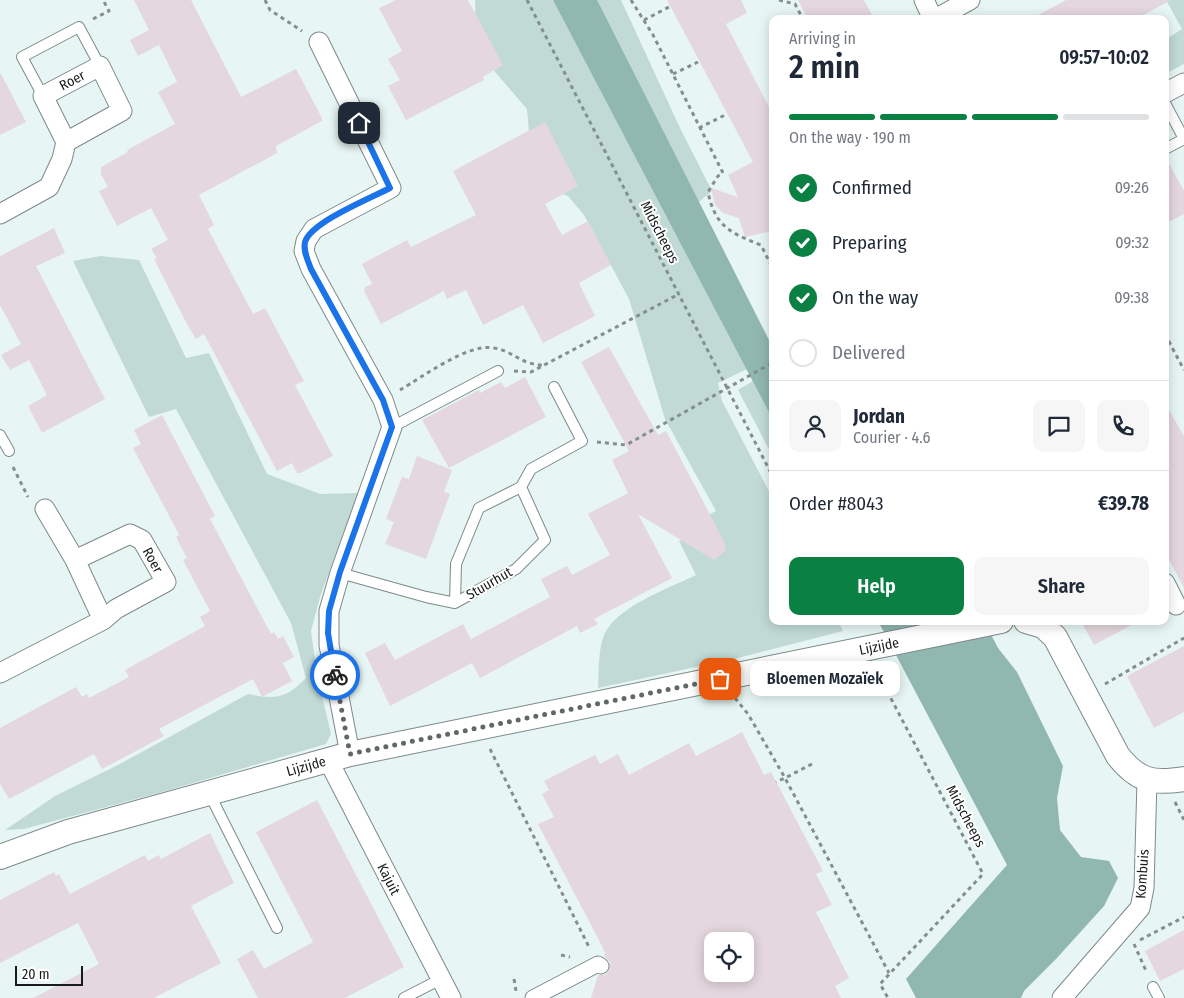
<!DOCTYPE html>
<html lang="en">
<head>
<meta charset="utf-8">
<style>
	body { margin:0; font-family:"Fira Sans Condensed",sans-serif; background:#f6f6f7; color:#1f2937; height:100vh; display:flex; flex-direction:column; font-size:19px; white-space:nowrap }
	* { box-sizing:border-box; margin:0 }
	p { font-size:16px; color:#747a83 }
	.icon { flex:none; width:28px; height:28px; fill:none; stroke:currentColor; stroke-width:2; stroke-linecap:round; stroke-linejoin:round }
	.map { position:relative; flex:1; overflow:hidden }
	.side { position:absolute; left:769px; top:15px; width:400px; height:610px; display:flex; flex-direction:column; background:#fff; border-radius:10px; box-shadow:0 2px 12px #0003 }
	.side>* { flex:none }
	.controls { position:absolute; left:704px; top:932px; display:grid; gap:10px }
	.controls a { display:grid; place-items:center; width:50px; height:50px; border-radius:10px; background:#fff; box-shadow:0 2px 12px #0003; font-size:25px }
	.scale { position:absolute; left:15px; bottom:12px; width:68px; box-sizing:border-box; padding-left:5px; border:2px solid #171c1b; border-top:0; font-size:14px; line-height:18px; white-space:nowrap; color:#171c1b; -webkit-text-stroke:4px #fff; paint-order:stroke }
	.pin { position:absolute; display:grid; place-items:center; width:42px; height:42px; color:#fff; margin:-21px; border-radius:10px; box-shadow:0 2px 8px #0006 }
	.courier { position:absolute; display:grid; place-items:center; width:50px; height:50px; margin:-25px; border:4px solid #1a73e8; border-radius:50%; background:#fff; color:#222; box-shadow:0 1px 6px #0007 }
	.bubble { position:absolute; height:35px; border-radius:10px; background:#fff; box-shadow:0 2px 12px #0003; font-size:16px; font-weight:600; line-height:35px; text-align:center }
	.head em { font-style:normal; font-weight:600 }
	.head div { display:flex; flex-direction:column-reverse }
	.head { display:flex; align-items:center; justify-content:space-between; height:85px; padding:0 20px }
	h1 { font-size:32px; font-weight:600; line-height:38px }
	.bar { display:grid; grid-template-columns:repeat(4,1fr); gap:8px 5px; align-content:center; height:60px; padding:0 20px }
	.bar i { height:6px; border-radius:4px; background:#e0e1e3 }
	.bar .current { background:#0b8043 }
	.bar p { grid-column:span 4 }
	.line { display:flex; align-items:center; gap:12px; padding:0 20px; border-top:1px solid #e0e1e3 }
	.line div { flex:1 }
	.round { display:grid; place-items:center; flex:none; width:52px; height:52px; border-radius:10px; background:#f6f6f7 }
	ol { padding:0 20px; list-style:none }
	li { display:flex; align-items:center; gap:15px; height:55px }
	li p { margin-inline-start:auto }
	li .icon { padding:5px; border-radius:50%; background:#0b8043; color:#fff; stroke-width:4 }
	li:last-child { color:#747a83 }
	li i { width:28px; height:28px; border:2px solid #e0e1e3; border-radius:50% }
	.button { display:flex; gap:10px; margin-top:auto; padding:10px 20px }
	.button a { flex:1; height:58px; border-radius:10px; background:#0b8043; color:#fff; font-size:20px; font-weight:600; line-height:58px; text-align:center }
	.button a+a { background:#f6f6f7; color:#1f2937 }
	.map>svg:first-child { display:block }
	.green { fill:#c1dad6 }
	.water { fill:#91b7b1 }
	.building { fill:#e4d7dd; fill-rule:evenodd }
	.lines { fill:none; stroke-linecap:round; stroke-linejoin:round }
	.service-casing { stroke:#7c8a88; stroke-width:12 }
	.pedestrian-casing { stroke:#7c8a88; stroke-width:17 }
	.minor-casing { stroke:#7c8a88; stroke-width:21 }
	.tertiary-casing { stroke:#7c8a88; stroke-width:26 }
	.path { stroke:#848f8d; stroke-width:3; stroke-dasharray:4 4; stroke-linecap:butt }
	.service { stroke:#fff; stroke-width:10 }
	.pedestrian { stroke:#fff; stroke-width:15 }
	.minor { stroke:#fff; stroke-width:19 }
	.tertiary { stroke:#fff; stroke-width:24 }
	.done { stroke:#606867; stroke-width:5; stroke-dasharray:0 9 }
	.route { stroke:#1a73e8; stroke-width:6 }
	.labels { text-anchor:middle; stroke-width:4; stroke-linejoin:round; paint-order:stroke }
	.street-label { font-size:14px; fill:#171c1b; stroke:#fff }
</style>
</head>
<body>
<div class="map">
<svg width="1184" height="998" viewBox="0 0 1184 998">
	<rect width="100%" height="100%" fill="#e7f6f4"/>
	<path class="green" d="M475,0H621L680,128L712,191L695,205L670,218L747,369L718,383L722,401L772,497V621H838L843,631L738,658L598,688C599,671 598,654 603,638C612,608 670,588 696,575L679,541L705,528L700,519L716,511L665,419L629,299L584,215L568,196L559,193L530,144L527,109L495,72L483,51L476,34Z
		M1166,0H1184V64L1165,74V40L1182,29Z
		M101,256L139,260L186,358L209,353L267,474L320,494L358,493L320,597L311,631L317,675L331,734L326,744L166,791L24,829L5,830L55,796L118,765L248,694C275,700 287,698 306,678L291,623L176,409L149,417L73,261Z
		M753,381L772,418V455L738,390Z"/>
	<path class="water" d="M553,0H597L772,346V418Z
		M878,621H984L998,648L1017,672L1063,766L1057,798L1060,830L1081,857L1109,861L1118,878L1104,906L1056,959L1024,991L1021,998H916L906,979L1007,865Z"/>
	<path class="building" d="M134,0H191L241,97L296,69L322,118V121L276,146L277,153L199,195L214,225L208,229L253,314L265,308L304,381L295,385L333,456L300,473H297L292,463L277,471L204,334L196,339L188,326L154,259L157,258L151,249L168,240L151,208L117,226L99,191L108,187L101,174V167L128,152L127,150L175,124L158,92L177,82L159,45L138,56L130,40L149,30Z
		M396,0H468L503,65L483,77L484,80L406,120L388,86L400,80L388,59L402,51L379,8Z
		M667,0H741L747,13L726,24L772,113V231L745,237L739,218L723,213L715,205L711,188L738,197L728,175L753,162Z
		M798,0H864L874,19H808Z
		M1066,0H1171L1136,19H1031Z
		M0,72L26,122L0,135Z
		M545,122L578,186L545,204L562,235L588,221L611,265L579,283L595,316L543,343L523,305L483,325L466,290L447,299L444,291L381,324L364,291L365,287L372,284L362,264L407,240L411,247L476,215L453,171Z
		M1165,156L1184,191V214L1165,224Z
		M54,228L65,253L36,266L105,399L42,433L28,406L47,395L29,360L10,370L1,355L21,344L0,305V256Z
		M609,347L658,435L666,431L726,545L725,551L714,560L638,514L672,578L594,619L598,624L580,633L577,626L480,678L472,663L390,706L365,653L385,643L395,660L463,624L471,639L550,597L541,579L567,566L572,575L610,555L588,514L628,493L612,460L629,451L581,362Z
		M525,377L546,417L449,468L422,420L479,390L480,393L501,382L505,388Z
		M1165,403L1184,436V588L1165,552Z
		M162,415L215,516L210,519L271,634L274,632L278,639L283,636L294,657L283,663L292,681L262,697L253,679L159,729L164,736L102,769L94,754L9,799L0,784V728L76,687L82,697L87,694L89,698L129,677L125,670L205,626L200,617L210,611L183,560L187,558L176,537L179,535L175,527L133,448L141,444L134,430Z
		M417,456L452,470L444,492L450,494L426,559L385,544L394,522L386,519L402,477L409,479Z
		M1081,621H1139L1094,645Z
		M1184,646V712L1154,728L1127,676Z
		M742,732L764,775L771,772L823,871L816,874L832,905L816,912L849,978L835,986L841,998H591L598,975H605L608,972L610,962L604,956L605,953L602,946L538,824L554,817L542,794L549,790L544,781L595,755L600,764L618,754L629,775L689,743L696,756ZM712,941H745V974H712Z
		M317,800L404,967L345,998H258L237,959L253,950L264,969L313,942L256,832Z
		M210,833L234,883L191,906L221,963L154,998H33L99,964L78,923L0,963V900L54,872L56,876L59,874L70,894L145,855L148,861L159,855L161,859Z
		M1184,930V969L1160,981L1145,951Z"/>
	<g class="lines">
		<g class="service-casing">
			<path id="service" d="M43,96L22,57L79,27L100,66
				M1165,103L1184,139
				M1165,149L1184,139
				M392,427L498,371
				M0,435L9,451
				M340,573L426,597L455,603L516,569L545,540L521,487L531,469L582,441L554,387
				M455,603L456,564L479,508L521,487
				M209,793L277,928
				M1153,987L1159,998
				M404,998L441,979"/>
		</g>
		<g class="pedestrian-casing">
			<path id="pedestrian" d="M533,998L598,964L601,966"/>
		</g>
		<g class="minor-casing">
			<path id="minor" d="M924,0L933,19
				M935,19L970,0
				M319,42L391,188L314,229L306,241L304,251L311,269L383,400L392,427L340,573L329,611V645L350,754
				M1165,93L1184,83
				M0,214L49,187L62,159L66,142L122,111L100,66L43,96L66,142
				M45,509L75,560L103,620
				M1165,583L1176,605
				M0,673L103,620L116,609L166,582L142,540L130,534L75,560
				M328,760L451,998
				M1062,998L1140,908L1144,888L1147,780"/>
		</g>
		<g class="tertiary-casing">
			<path id="tertiary" d="M1026,621L1043,626L1055,637L1118,756C1138,781 1152,784 1184,779
				M0,857L68,832L350,754L1001,621"/>
		</g>
		<path class="path" d="M265,0L270,10L302,31
			M527,0L772,475
			M631,0L653,35L723,173L718,176L708,192C715,226 730,233 761,245L772,267
			M779,0L795,4L803,19
			M93,19L109,11L103,0
			M644,20L669,7
			M673,74L698,62
			M699,128L725,115
			M1165,334L1184,370
			M514,371L531,372L679,294
			M400,390C424,376 468,343 494,348C514,351 520,365 544,365
			M597,442L626,445L772,363
			M13,467L28,497
			M876,670L983,874L880,984L888,998
			M1105,684L1184,638
			M735,698L748,714L785,778L776,782
			M490,749L590,949
			M812,764L785,778L889,973
			M1175,802L1184,820
			M1140,940L1184,917
			M1134,944L1147,973
			M561,955L570,957
			M514,979L516,991"/>
		<use href="#service" class="service"/>
		<use href="#pedestrian" class="pedestrian"/>
		<use href="#minor" class="minor"/>
		<use href="#tertiary" class="tertiary"/>
	</g>
	<g class="lines">
		<path class="done" d="M335,675L350,754L720,679"/>
		<path class="route" d="M335,675L328,633L329,611L340,572L392,427L383,400L311,269C308,260 303,252 305,242C311,222 371,198 390,188L359,123"/>
	</g>
	<g class="labels">
		<g class="street-label">
			<text transform="translate(72 80) rotate(-28)" y="5">Roer</text>
			<text transform="translate(660 232) rotate(63)" y="5">Midscheeps</text>
			<text transform="translate(153 560) rotate(61)" y="5">Roer</text>
			<text transform="translate(489 583) rotate(-30)" y="5">Stuurhut</text>
			<text transform="translate(879 646) rotate(-12)" y="5">Lijzijde</text>
			<text transform="translate(306 766) rotate(-16)" y="5">Lijzijde</text>
			<text transform="translate(966 816) rotate(62)" y="5">Midscheeps</text>
			<text transform="translate(1142 874) rotate(-86)" y="5">Kombuis</text>
			<text transform="translate(389 879) rotate(63)" y="5">Kajuit</text>
		</g>
	</g>
</svg>
<div class="controls">
<a><svg class="icon" aria-label="locate" viewBox="0 0 24 24"><circle cx="12" cy="12" r="6"/><path d="M12 2v4M12 18v4M2 12h4M18 12h4"/></svg></a>
</div>
<div class="scale">20 m</div>
<div class="pin" style="left:720px;top:679px;background:#ea580c"><svg class="icon" aria-label="bag" viewBox="0 0 24 24"><path d="M5 8h14l-1 12H6zM9 8a3 3 0 0 1 6 0"/></svg></div>
<div class="pin" style="left:359px;top:123px;background:#1f2937"><svg class="icon" aria-label="home" viewBox="0 0 24 24"><path d="M3 11l9-7 9 7M6 9v11h12V9"/></svg></div>
<div class="courier" style="left:335px;top:675px"><svg class="icon" aria-label="bike" viewBox="0 0 24 24"><circle cx="6" cy="16" r="4"/><circle cx="18" cy="16" r="4"/><path d="M6 16l4-8h5l3 8M10 8l3 8H6M13 5h3"/></svg></div>
<div class="bubble" style="left:750px;top:661px;width:150px">Bloemen Mozaïek</div>
<section class="side">
<div class="head"><div><h1>2 min</h1><p>Arriving in</p></div><em>09:57–10:02</em></div>
<div class="bar"><i class="current"></i><i class="current"></i><i class="current"></i><i></i><p>On the way · 190 m</p></div>
<ol>
<li><svg class="icon" aria-label="check" viewBox="0 0 24 24"><path d="M5 12l5 5 9-10"/></svg>Confirmed<p>09:26</p></li>
<li><svg class="icon" aria-label="check" viewBox="0 0 24 24"><path d="M5 12l5 5 9-10"/></svg>Preparing<p>09:32</p></li>
<li><svg class="icon" aria-label="check" viewBox="0 0 24 24"><path d="M5 12l5 5 9-10"/></svg>On the way<p>09:38</p></li>
<li><i></i>Delivered</li>
</ol>
<div class="line" style="height:90px"><a class="round"><svg class="icon" aria-label="person" viewBox="0 0 24 24"><circle cx="12" cy="8" r="4"/><path d="M4 21q1-7 8-7t8 7"/></svg></a><div><b>Jordan</b><p>Courier · 4.6</p></div><a class="round"><svg class="icon" aria-label="chat" viewBox="0 0 24 24"><path d="M4 5h16v11H9l-5 4z"/></svg></a><a class="round"><svg class="icon" aria-label="phone" viewBox="0 0 24 24"><path d="M5 4h4l2 5-3 2q2 4 5 5l2-3 5 2v4C11 20 4 13 5 4z"/></svg></a></div>
<div class="line" style="height:65px"><div>Order #8043</div><b>€39.78</b></div>
<div class="button"><a>Help</a><a>Share</a></div>
</section>
</div>
</body>
</html>
